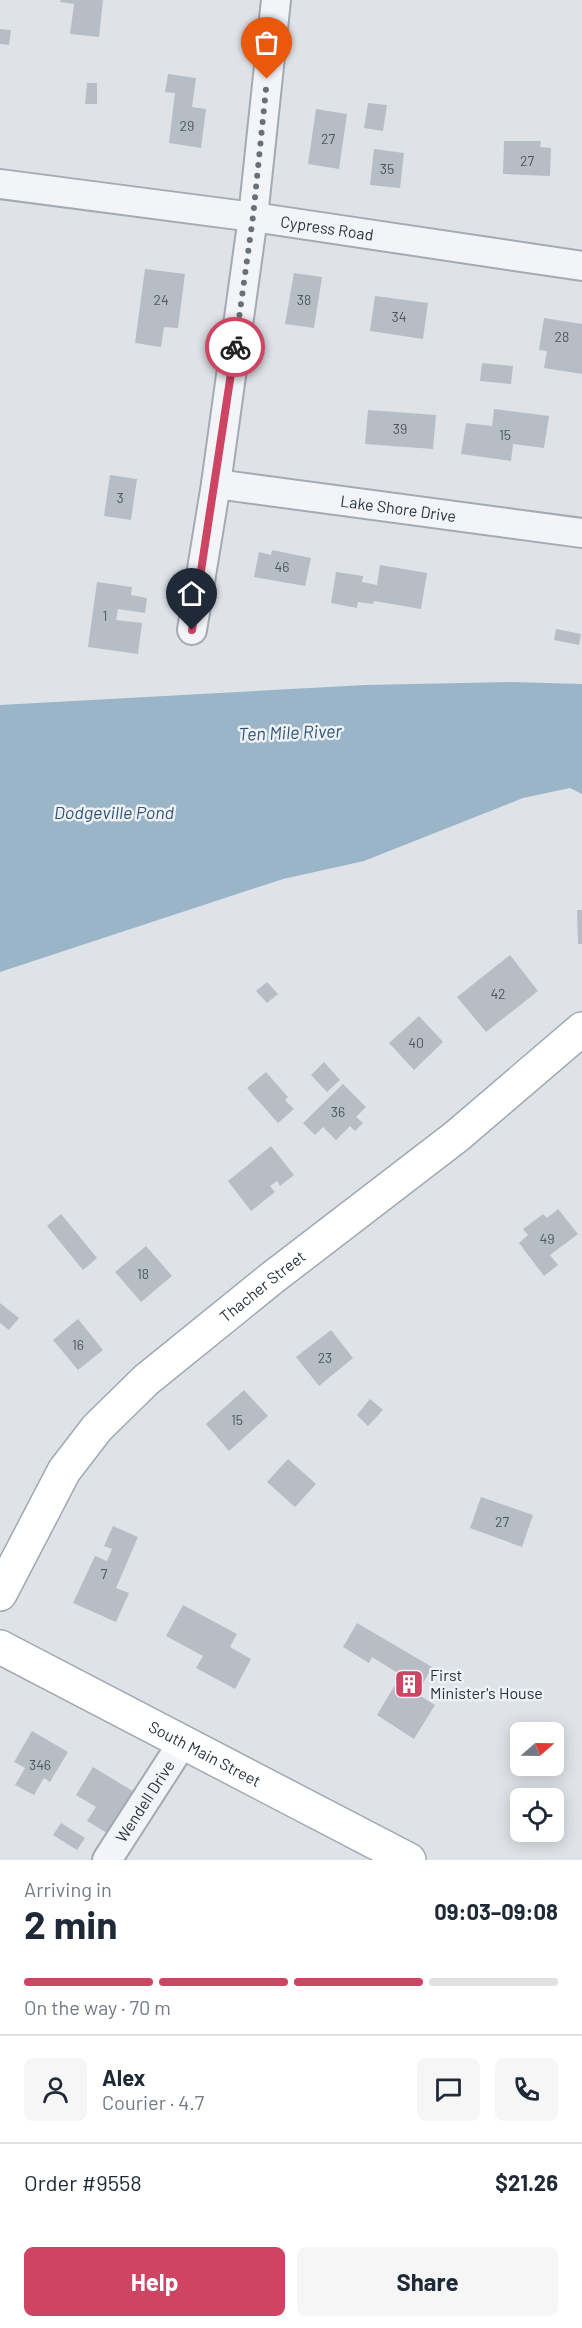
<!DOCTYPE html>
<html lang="en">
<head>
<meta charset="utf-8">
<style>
	body { margin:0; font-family:Barlow,sans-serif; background:#f6f6f7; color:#1f2937; height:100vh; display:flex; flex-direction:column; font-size:22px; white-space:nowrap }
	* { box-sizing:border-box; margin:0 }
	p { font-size:20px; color:#747a83 }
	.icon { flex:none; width:33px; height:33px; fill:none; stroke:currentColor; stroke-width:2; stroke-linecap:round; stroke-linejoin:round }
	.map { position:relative; height:1860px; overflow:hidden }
	.panel { display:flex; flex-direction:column; background:#fff; flex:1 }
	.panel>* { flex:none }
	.needle { width:39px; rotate:70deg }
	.buttons { position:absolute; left:510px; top:1722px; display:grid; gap:12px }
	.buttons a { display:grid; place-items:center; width:54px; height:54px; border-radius:9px; background:#fff; box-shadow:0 3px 15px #0003; font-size:30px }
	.pin { position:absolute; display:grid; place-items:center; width:51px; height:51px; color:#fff; margin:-62px -26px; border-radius:50% 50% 50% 0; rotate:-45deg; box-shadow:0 0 6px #0007 }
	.pin .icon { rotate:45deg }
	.courier { position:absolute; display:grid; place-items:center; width:60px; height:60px; margin:-30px; border:4px solid #ce4463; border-radius:50%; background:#fff; color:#222; box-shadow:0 2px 8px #0007 }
	.overview em { font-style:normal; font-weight:700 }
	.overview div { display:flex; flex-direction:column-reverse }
	.overview { display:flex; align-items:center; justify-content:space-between; height:102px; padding:0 24px }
	h1 { font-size:39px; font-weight:700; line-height:45px }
	.bar { display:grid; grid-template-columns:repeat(4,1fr); gap:9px 6px; align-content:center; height:72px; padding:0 24px }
	.bar i { height:8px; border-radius:4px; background:#e0e1e3 }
	.bar .selected { background:#ce4463 }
	.bar p { grid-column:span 4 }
	.line { display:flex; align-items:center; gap:15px; padding:0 24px; border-top:2px solid #e0e1e3 }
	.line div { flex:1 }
	.round { display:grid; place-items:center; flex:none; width:63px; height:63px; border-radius:9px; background:#f6f6f7 }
	.primary-button { display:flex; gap:12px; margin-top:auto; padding:12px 24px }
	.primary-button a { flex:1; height:69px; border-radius:9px; background:#ce4463; color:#fff; font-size:24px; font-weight:700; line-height:69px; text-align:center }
	.primary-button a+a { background:#f6f6f7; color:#1f2937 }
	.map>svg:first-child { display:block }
	.water { fill:#9ab4c8 }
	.building { fill:#b6bdc5 }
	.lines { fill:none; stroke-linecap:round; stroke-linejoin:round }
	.minor-casing { stroke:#a4aab2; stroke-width:32 }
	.major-casing { stroke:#9ea9b4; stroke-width:36 }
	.minor { stroke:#f2f4f7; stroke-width:28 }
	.major { stroke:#fff; stroke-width:33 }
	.done { stroke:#68707a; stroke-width:6; stroke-dasharray:0 10.8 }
	.route { stroke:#ce4463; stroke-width:8 }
	.labels { text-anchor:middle; stroke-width:5; stroke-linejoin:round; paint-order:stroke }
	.number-label { font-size:14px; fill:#4c5560 }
	.street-label { font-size:16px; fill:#28323f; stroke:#eef2f6 }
	.poi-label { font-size:16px; fill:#28323f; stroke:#eef2f6; text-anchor:start }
	.water-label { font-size:18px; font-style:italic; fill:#325473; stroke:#eef2f6 }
</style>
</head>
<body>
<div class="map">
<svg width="582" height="1860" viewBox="0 0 582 1860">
	<rect width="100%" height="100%" fill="#dfe3e8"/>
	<path class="water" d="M511,682L582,684V794L570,788L523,798L364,861L283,879L0,972V705L365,685Z"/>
	<path class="building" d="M61,0H103L99,37L70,34L74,4L60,2Z
		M0,29L11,30L9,45L0,44Z
		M168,74L196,78L192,107L206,109L201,148L169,143L175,93L165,92Z
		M87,83H97V104H85Z
		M368,103L387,105L383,131L364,128Z
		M316,109L347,114L339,169L308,164Z
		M504,141H541L540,147L551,148L550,176L503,174Z
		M374,149L404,153L400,188L370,185Z
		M145,269L185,274L178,328L164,327L161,347L135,343Z
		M294,273L322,277L314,328L285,324Z
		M375,296L428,303L423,339L370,331Z
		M544,318L582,324V374L544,368L547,351L539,350Z
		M482,363L513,366L511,384L480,381Z
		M494,409L549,416L544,448L513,444L511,461L461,454L466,423L492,426Z
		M368,410L436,415L433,449L365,444Z
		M110,475L137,479L131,520L104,516Z
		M272,550L311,558L305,586L254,577L259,552L271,555Z
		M380,565L427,573L421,609L374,601L373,604L358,602L357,608L331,603L336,572L363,576L362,582L377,585Z
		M97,582L132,587L131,595L147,598L145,613L118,609L116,620L142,623L138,654L88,647Z
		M556,629L581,634L579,645L554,640Z
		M577,910H582V944H578Z
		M510,955L538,991L486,1032L457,997Z
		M267,982L278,994L267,1003L256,991Z
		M419,1016L443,1042L414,1070L389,1043Z
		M324,1062L340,1080L327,1092L311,1075Z
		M266,1072L288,1097L285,1100L294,1109L278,1123L247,1088Z
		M343,1084L366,1107L356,1117L363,1123L355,1131L350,1126L336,1140L323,1127L315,1135L303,1123Z
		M271,1146L294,1175L280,1186L277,1181L270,1186L275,1192L251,1211L228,1181Z
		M558,1209L578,1234L550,1255L558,1265L544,1276L519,1243L528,1235L523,1229L543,1214L547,1218Z
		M61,1214L97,1258L83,1270L47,1226Z
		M146,1246L172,1276L141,1302L115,1272Z
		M0,1303L19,1318L9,1330L0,1323Z
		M78,1319L103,1350L78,1370L53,1340Z
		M331,1330L353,1358L319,1386L296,1357Z
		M244,1390L268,1416L229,1451L206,1424Z
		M370,1399L383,1410L368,1426L357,1415Z
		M288,1459L316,1484L295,1507L267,1482Z
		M481,1497L533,1515L522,1547L470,1528Z
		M113,1526L138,1537L116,1588L129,1593L116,1622L73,1603L95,1556L107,1561L112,1549L104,1546Z
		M183,1605L237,1634L230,1647L251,1659L235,1689L196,1668L203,1656L166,1636Z
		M357,1623L432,1667L417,1694L435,1705L414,1739L377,1715L401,1675L372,1657L369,1663L343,1647Z
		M32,1731L68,1752L50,1782L44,1778L34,1795L15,1785L25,1768L14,1762Z
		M93,1767L136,1793L127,1808L124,1806L107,1833L87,1821L96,1807L76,1795Z
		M61,1823L85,1838L77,1850L53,1835Z"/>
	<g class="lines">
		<g class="minor-casing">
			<g id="minor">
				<path id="s1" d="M0,184L253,217L582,266"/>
				<path id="s2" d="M216,484L582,533"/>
				<path d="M192,630L216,484L253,217L276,0"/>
				<path id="s3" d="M107,1860L183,1742"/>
			</g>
		</g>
		<g class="major-casing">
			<g id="major">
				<path id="s4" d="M0,1594L64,1471L97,1428L146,1380L272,1278L457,1136L582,1029"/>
				<path id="s5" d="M0,1647L409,1860"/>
			</g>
		</g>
		<use href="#minor" class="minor"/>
		<use href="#major" class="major"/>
	</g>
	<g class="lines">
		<path class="done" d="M235,347L253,217L267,79"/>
		<path class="route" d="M192,630L235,347"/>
	</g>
	<defs>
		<g id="building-square" transform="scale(1.5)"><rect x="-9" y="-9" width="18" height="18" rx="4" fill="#ce4463" stroke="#eef2f6"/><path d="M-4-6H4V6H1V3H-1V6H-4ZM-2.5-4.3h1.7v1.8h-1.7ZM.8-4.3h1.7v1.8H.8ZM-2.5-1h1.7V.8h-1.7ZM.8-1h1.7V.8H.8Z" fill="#fff"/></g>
	</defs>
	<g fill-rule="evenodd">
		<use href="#building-square" x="409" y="1684"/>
	</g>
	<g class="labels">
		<g class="number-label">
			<text x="187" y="131">29</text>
			<text x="328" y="144">27</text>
			<text x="527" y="166">27</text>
			<text x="387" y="174">35</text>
			<text x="161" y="305">24</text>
			<text x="304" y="305">38</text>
			<text x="399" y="322">34</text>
			<text x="562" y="342">28</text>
			<text x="400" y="434">39</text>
			<text x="505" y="440">15</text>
			<text x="120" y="503">3</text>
			<text x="282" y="572">46</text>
			<text x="105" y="621">1</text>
			<text x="498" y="999">42</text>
			<text x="416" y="1048">40</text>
			<text x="338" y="1117">36</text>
			<text x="547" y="1244">49</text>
			<text x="143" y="1279">18</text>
			<text x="78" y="1350">16</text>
			<text x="325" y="1363">23</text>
			<text x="237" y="1425">15</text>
			<text x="502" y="1527">27</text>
			<text x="104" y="1579">7</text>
			<text x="40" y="1770">346</text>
		</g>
		<g class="street-label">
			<text dy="6" stroke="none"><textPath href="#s1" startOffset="330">Cypress Road</textPath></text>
			<text dy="6" stroke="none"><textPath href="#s2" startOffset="184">Lake Shore Drive</textPath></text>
			<text dy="6" stroke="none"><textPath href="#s4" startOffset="411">Thacher Street</textPath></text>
			<text dy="6" stroke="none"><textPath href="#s5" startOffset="231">South Main Street</textPath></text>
			<text dy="6" stroke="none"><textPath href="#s3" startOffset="70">Wendell Drive</textPath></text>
		</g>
		<g class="poi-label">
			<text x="430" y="1681">First<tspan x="430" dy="18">Minister's House</tspan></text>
		</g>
		<g class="water-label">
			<text transform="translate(290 733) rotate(-2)" y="6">Ten Mile River</text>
			<text x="114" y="819">Dodgeville Pond</text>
		</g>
	</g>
</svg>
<div class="buttons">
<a><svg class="needle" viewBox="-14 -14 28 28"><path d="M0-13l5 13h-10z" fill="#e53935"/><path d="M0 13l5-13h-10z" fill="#747a83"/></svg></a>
<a><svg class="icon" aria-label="locate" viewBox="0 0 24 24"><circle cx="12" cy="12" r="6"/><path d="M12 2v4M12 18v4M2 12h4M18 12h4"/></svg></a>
</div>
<div class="pin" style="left:267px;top:79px;background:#ea580c"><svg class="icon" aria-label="bag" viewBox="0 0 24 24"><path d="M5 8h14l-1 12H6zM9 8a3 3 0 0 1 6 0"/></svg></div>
<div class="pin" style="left:192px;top:630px;background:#1f2937"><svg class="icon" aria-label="home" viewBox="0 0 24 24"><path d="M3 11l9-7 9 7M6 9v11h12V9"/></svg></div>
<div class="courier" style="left:235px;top:347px"><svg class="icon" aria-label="bike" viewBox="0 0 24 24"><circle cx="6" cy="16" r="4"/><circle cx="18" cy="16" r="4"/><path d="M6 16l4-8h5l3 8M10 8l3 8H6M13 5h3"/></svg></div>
</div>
<section class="panel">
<div class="overview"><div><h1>2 min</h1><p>Arriving in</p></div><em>09:03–09:08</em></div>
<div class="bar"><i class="selected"></i><i class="selected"></i><i class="selected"></i><i></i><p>On the way · 70 m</p></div>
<div class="line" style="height:108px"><a class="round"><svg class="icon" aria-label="person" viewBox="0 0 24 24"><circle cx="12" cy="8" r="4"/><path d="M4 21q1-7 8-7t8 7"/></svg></a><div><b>Alex</b><p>Courier · 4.7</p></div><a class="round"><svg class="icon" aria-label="chat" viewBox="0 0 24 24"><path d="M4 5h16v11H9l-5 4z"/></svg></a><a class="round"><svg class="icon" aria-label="phone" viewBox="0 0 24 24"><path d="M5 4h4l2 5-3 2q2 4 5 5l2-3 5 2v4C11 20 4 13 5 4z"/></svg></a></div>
<div class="line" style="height:78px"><div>Order #9558</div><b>$21.26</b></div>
<div class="primary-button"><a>Help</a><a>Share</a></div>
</section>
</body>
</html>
